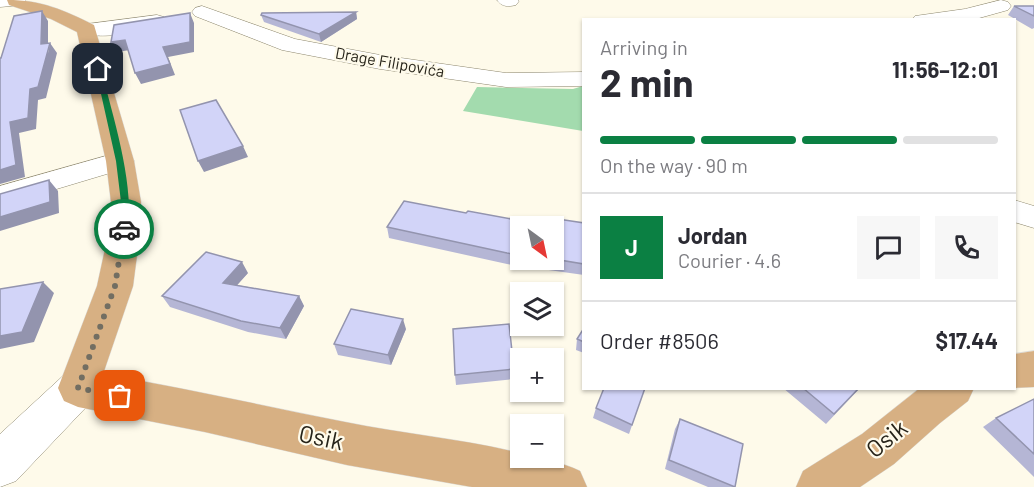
<!DOCTYPE html>
<html lang="en">
<head>
<meta charset="utf-8">
<style>
	body { margin:0; font-family:Barlow,sans-serif; background:#f7f7f7; color:#2b2b33; height:100vh; display:flex; flex-direction:column; font-size:22px; white-space:nowrap }
	* { box-sizing:border-box; margin:0 }
	p { font-size:20px; color:#7c7c81 }
	.icon { flex:none; width:33px; height:33px; fill:none; stroke:currentColor; stroke-width:2; stroke-linecap:round; stroke-linejoin:round }
	.map { position:relative; flex:1; overflow:hidden }
	.drawer { position:absolute; left:582px; top:18px; width:434px; height:372px; display:flex; flex-direction:column; background:#fff; border-radius:0px; box-shadow:0 2px 4px #0004 }
	.drawer>* { flex:none }
	.needle { width:39px; rotate:147deg }
	.fabs { position:absolute; left:510px; top:216px; display:grid; gap:12px }
	.fabs a { display:grid; place-items:center; width:54px; height:54px; border-radius:0px; background:#fff; box-shadow:0 2px 4px #0004; font-size:30px }
	.pin { position:absolute; display:grid; place-items:center; width:51px; height:51px; color:#fff; margin:-26px; border-radius:12px; box-shadow:0 3px 9px #0006 }
	.courier { position:absolute; display:grid; place-items:center; width:60px; height:60px; margin:-30px; border:4px solid #0b8043; border-radius:50%; background:#fff; color:#222; box-shadow:0 2px 8px #0007 }
	.headline em { font-style:normal; font-weight:700 }
	.headline div { display:flex; flex-direction:column-reverse }
	.headline { display:flex; align-items:center; justify-content:space-between; height:102px; padding:0 18px }
	h1 { font-size:39px; font-weight:700; line-height:45px }
	.bar { display:grid; grid-template-columns:repeat(4,1fr); gap:9px 6px; align-content:center; height:72px; padding:0 18px }
	.bar i { height:8px; border-radius:4px; background:#e1e1e2 }
	.bar .on { background:#0b8043 }
	.bar p { grid-column:span 4 }
	.line { display:flex; align-items:center; gap:15px; padding:0 18px; border-top:2px solid #e1e1e2 }
	.line div { flex:1 }
	.round { display:grid; place-items:center; flex:none; width:63px; height:63px; border-radius:0px; background:#f7f7f7 }
	.map>svg:first-child { display:block }
	.green { fill:#a3dbae }
	.lines { fill:none; stroke-linecap:round; stroke-linejoin:round }
	.minor-casing { stroke:#8d876e; stroke-width:1 }
	.major-casing { stroke:#dcdcda; stroke-width:1 }
	.minor { fill:#fff; fill-rule:evenodd }
	.major { fill:#d7b083; fill-rule:evenodd }
	.wall { fill:#b5b6d5; fill-rule:evenodd }
	.shaded-wall { fill:#9394ae }
	.building { fill:#d2d4f8; stroke:#9394ae; stroke-width:1.5 }
	.route { fill:#0b8043 }
	.done { stroke:#726e62; stroke-width:6; stroke-dasharray:0 10.8 }
	.labels { text-anchor:middle; stroke-width:4.5; stroke-linejoin:round; paint-order:stroke }
	.far-street-label { font-size:16px; fill:#262319; stroke:#fefaea }
	.near-street-label { font-size:24px; fill:#262319; stroke:#fefaea }
</style>
</head>
<body>
<div class="map">
<svg width="1034" height="487" viewBox="0 0 1034 487">
	<rect width="100%" height="100%" fill="#fefaea"/>
	<path class="green" d="M583,86V131L463,111L477,87L573,89Z"/>
	<g class="lines">
		<g class="minor-casing">
			<path id="minor" d="M0,0H25L26,1L23,5L0,7Z
				M497,0H518L519,1L516,5C508,7 502,7 497,0Z
				M1001,0L1008,2L1011,6L1008,10L972,20H912L915,16L965,9Z
				M202,6L295,39L380,55L506,73L584,72V86L506,87L380,69L282,50L195,16L192,12L195,8Z
				M157,15L164,17L167,21L164,25C139,32 106,40 80,33L76,29L80,25Z
				M120,152L130,155L134,161L130,167L0,206V186Z
				M1014,200L1034,206V228L1014,222Z
				M78,369L92,375L98,388L92,401L16,481L0,487V434L64,375Z"/>
		</g>
		<g class="major-casing">
			<path id="major" d="M7,0C42,0 63,10 94,25L134,161L141,202L139,240L133,286L103,374C184,388 264,406 345,422C404,434 463,439 520,453V458C542,458 561,462 580,471L587,487H472L347,465L205,432L78,407L64,401L58,388L97,286L107,240L111,202L106,161L77,32L51,19L9,5Z
				M1034,351V387L1010,388H1014V354Z
				M920,388H974L968,401L940,423L894,464L860,487H796L803,471L862,434Z"/>
		</g>
		<use href="#minor" class="minor"/>
		<use href="#major" class="major"/>
	</g>
	<path class="wall" d="M1014,6H1034V28L1032,29L1008,15Z
		M356,12L357,19L321,42L264,22L261,15Z
		M466,213L544,225L584,223V275L507,264L389,238L387,227ZM520,226L554,260H520Z
		M248,273L237,285L299,296L304,306L286,339L248,332L170,307L162,296Z
		M584,328V353L576,350L577,339Z
		M406,329L391,365L338,355L334,344Z
		M514,369V379L456,385L455,375Z
		M645,388L629,434L593,418L596,408Z
		M783,388H860L826,424Z
		M1034,399V477L983,427L996,418Z
		M680,419L735,487H708L665,469L675,429Z"/>
	<path class="shaded-wall" d="M42,11L48,21V53L50,43L57,53L46,98L38,100L36,129L19,133L25,177L0,184V170L10,122L41,44Z
		M356,12L357,19L321,42L319,34Z
		M190,13L194,23V52L168,57L175,75L141,84L135,73L163,47Z
		M125,40L130,50L117,52L111,42Z
		M243,146L248,157L204,172L198,161Z
		M49,180L58,191L59,213L0,231V217Z
		M242,262L248,273L230,293L223,283Z
		M43,282L54,293L34,342L0,349V336Z
		M299,296L304,306L286,339L280,328Z
		M403,319L406,329L391,365L388,355Z"/>
	<path class="building" d="M1014,6H1034V16Z
		M42,11L41,44L50,43L38,87L30,89L28,118L10,122L16,165L0,170V58H1L14,16Z
		M356,12L319,34L261,15L262,13Z
		M190,13V42L163,47L170,64L135,73L125,40L111,42L114,25Z
		M216,100L243,146L198,161L180,110Z
		M49,180L50,202L0,217V194Z
		M404,201L466,213L468,211L544,225L545,217L584,223V264L554,259V226H520V255L507,253L387,227Z
		M206,252L242,262L223,283L299,296L280,328L241,321L162,296Z
		M43,282L22,332L0,336V289Z
		M351,309L403,319L388,355L334,344Z
		M509,324L514,369L455,375L453,329Z
		M584,328V342L577,339Z
		M604,388H645L632,425L596,408Z
		M803,388H859L834,414Z
		M1034,399V454L996,418Z
		M680,419L743,444L735,487L669,460Z"/>
	<path class="route" d="M95,67L101,69C114,121 132,174 129,229L124,232L119,229L121,202L116,161Z"/>
	<g class="lines">
		<path class="done" d="M120,396L78,388L115,286L124,229"/>
	</g>
	<g class="labels">
		<g class="far-street-label">
			<text transform="translate(390 62) rotate(10)" y="6">Drage Filipovića</text>
		</g>
		<g class="near-street-label">
			<text transform="translate(321 438) rotate(12)" y="8">Osik</text>
			<text transform="translate(887 439) rotate(-39)" y="8">Osik</text>
		</g>
	</g>
</svg>
<div class="fabs">
<a><svg class="needle" viewBox="-14 -14 28 28"><path d="M0-13l5 13h-10z" fill="#e53935"/><path d="M0 13l5-13h-10z" fill="#7c7c81"/></svg></a>
<a><svg class="icon" aria-label="layers" viewBox="0 0 24 24"><path d="M12 4l9 5-9 5-9-5zM3 14l9 5 9-5"/></svg></a>
<a>+</a>
<a>−</a>
</div>
<div class="pin" style="left:120px;top:396px;background:#ea580c"><svg class="icon" aria-label="bag" viewBox="0 0 24 24"><path d="M5 8h14l-1 12H6zM9 8a3 3 0 0 1 6 0"/></svg></div>
<div class="pin" style="left:98px;top:69px;background:#1f2937"><svg class="icon" aria-label="home" viewBox="0 0 24 24"><path d="M3 11l9-7 9 7M6 9v11h12V9"/></svg></div>
<div class="courier" style="left:124px;top:229px"><svg class="icon" aria-label="car" viewBox="0 0 24 24"><path d="M5 17H2v-5l4-1 3-4h7l3 4 3 1v5h-3M9 17h6M6 11h13"/><circle cx="7" cy="17" r="2"/><circle cx="17" cy="17" r="2"/></svg></div>
<section class="drawer">
<div class="headline"><div><h1>2 min</h1><p>Arriving in</p></div><em>11:56–12:01</em></div>
<div class="bar"><i class="on"></i><i class="on"></i><i class="on"></i><i></i><p>On the way · 90 m</p></div>
<div class="line" style="height:108px"><b class="round" style="background:#0b8043;color:#fff">J</b><div><b>Jordan</b><p>Courier · 4.6</p></div><a class="round"><svg class="icon" aria-label="chat" viewBox="0 0 24 24"><path d="M4 5h16v11H9l-5 4z"/></svg></a><a class="round"><svg class="icon" aria-label="phone" viewBox="0 0 24 24"><path d="M5 4h4l2 5-3 2q2 4 5 5l2-3 5 2v4C11 20 4 13 5 4z"/></svg></a></div>
<div class="line" style="height:78px"><div>Order #8506</div><b>$17.44</b></div>
</section>
</div>
</body>
</html>
